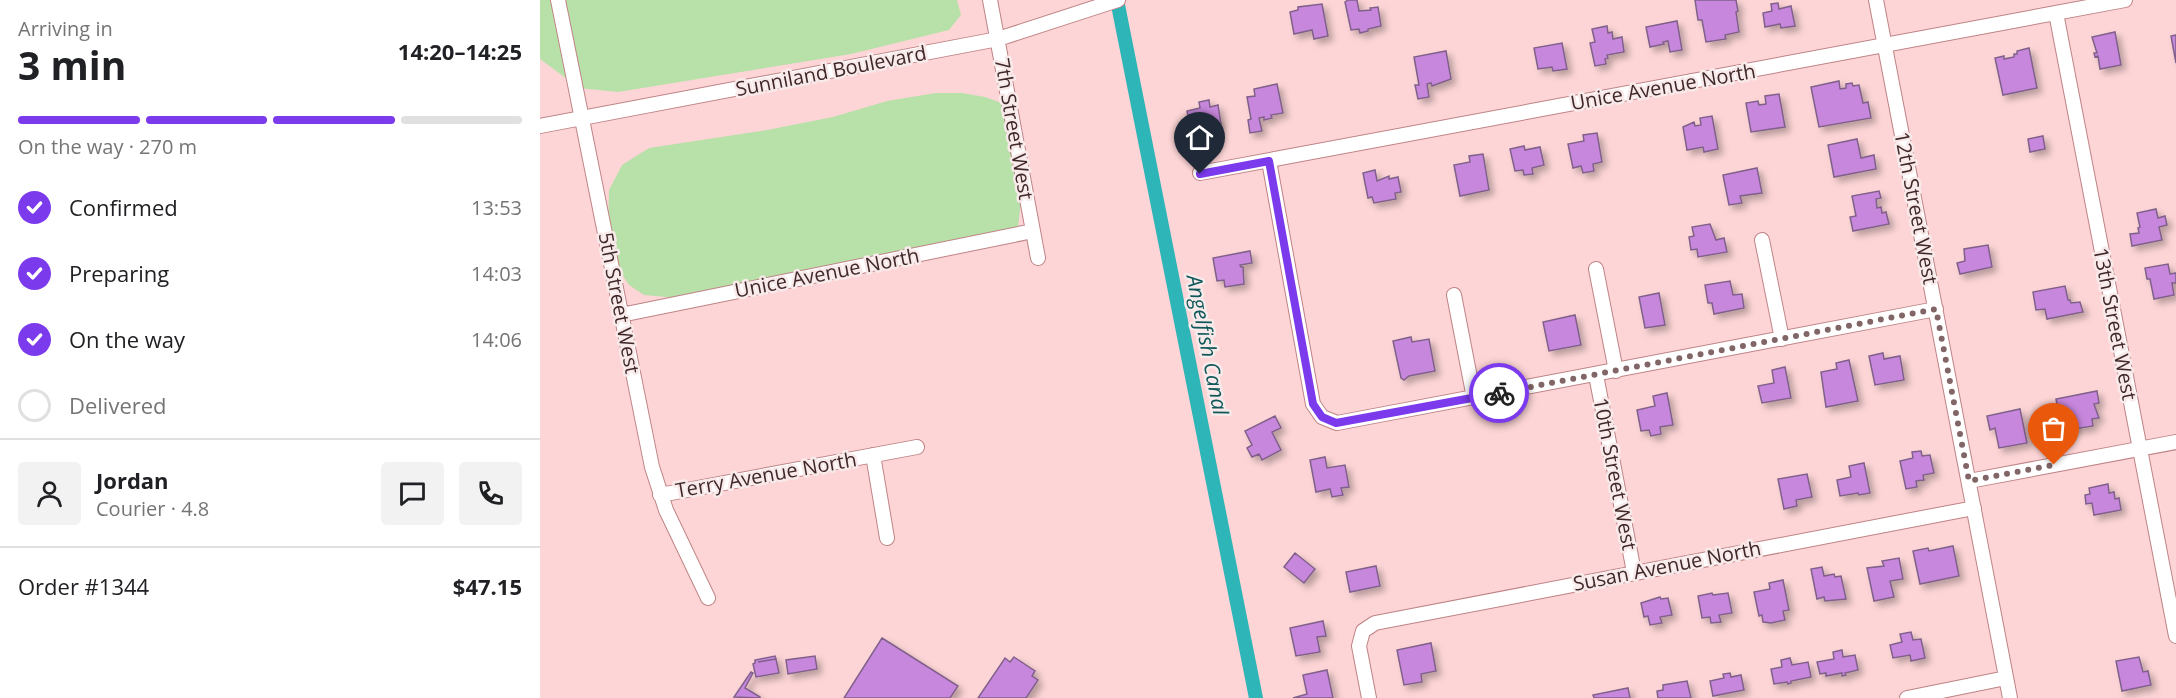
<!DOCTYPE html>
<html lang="en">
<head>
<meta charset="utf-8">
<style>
	body { margin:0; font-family:"Open Sans",sans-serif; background:#f2f2f2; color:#202124; height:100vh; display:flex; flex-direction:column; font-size:22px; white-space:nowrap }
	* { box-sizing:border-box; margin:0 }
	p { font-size:20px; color:#757577 }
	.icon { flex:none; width:33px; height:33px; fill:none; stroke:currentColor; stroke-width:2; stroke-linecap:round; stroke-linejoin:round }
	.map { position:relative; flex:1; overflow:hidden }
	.sheet { display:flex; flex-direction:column; background:#fff; width:540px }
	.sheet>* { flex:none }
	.pin { position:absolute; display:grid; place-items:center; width:51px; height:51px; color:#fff; margin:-62px -26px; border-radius:50% 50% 50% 0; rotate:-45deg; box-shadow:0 0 6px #0007 }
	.pin .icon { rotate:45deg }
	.courier { position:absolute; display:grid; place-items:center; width:60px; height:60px; margin:-30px; border:4px solid #7c3aed; border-radius:50%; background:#fff; color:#222; box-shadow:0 2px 8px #0007 }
	.headline em { font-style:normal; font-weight:700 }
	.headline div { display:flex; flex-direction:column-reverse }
	.headline { display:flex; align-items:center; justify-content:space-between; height:102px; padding:0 18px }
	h1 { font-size:39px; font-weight:700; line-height:45px }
	.bar { display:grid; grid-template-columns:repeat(4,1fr); gap:9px 6px; align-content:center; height:72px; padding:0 18px }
	.bar i { height:8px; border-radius:4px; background:#e0e0e0 }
	.bar .current { background:#7c3aed }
	.bar p { grid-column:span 4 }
	.line { display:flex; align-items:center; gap:15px; padding:0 18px; border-top:2px solid #e0e0e0 }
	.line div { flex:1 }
	.round { display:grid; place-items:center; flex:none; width:63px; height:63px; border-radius:6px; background:#f2f2f2 }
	ol { padding:0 18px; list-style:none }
	li { display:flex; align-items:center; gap:18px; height:66px }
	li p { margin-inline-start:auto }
	li .icon { padding:6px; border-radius:50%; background:#7c3aed; color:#fff; stroke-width:4 }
	li:last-child { color:#757577 }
	li i { width:33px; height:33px; border:3px solid #e0e0e0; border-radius:50% }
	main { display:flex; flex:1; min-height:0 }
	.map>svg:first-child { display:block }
	.green { fill:#b8e0a9 }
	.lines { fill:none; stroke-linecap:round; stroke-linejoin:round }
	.canal { stroke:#2eb5b8; stroke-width:14 }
	.building { fill:#c787dc; stroke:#80618b; stroke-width:1.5; filter:url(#shadow) }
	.minor-casing { stroke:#bf8385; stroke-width:16 }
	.minor { stroke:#fff; stroke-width:14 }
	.done { stroke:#826566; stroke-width:6; stroke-dasharray:0 10.8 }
	.route { stroke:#7c3aed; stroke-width:8 }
	.labels { text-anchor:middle; stroke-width:5; stroke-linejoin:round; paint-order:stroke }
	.street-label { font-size:20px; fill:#402829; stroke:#f8eaea }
	.water-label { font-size:21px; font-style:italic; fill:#0e585a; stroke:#f8eaea }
</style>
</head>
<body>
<main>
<section class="sheet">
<div class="headline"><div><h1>3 min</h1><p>Arriving in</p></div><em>14:20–14:25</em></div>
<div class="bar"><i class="current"></i><i class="current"></i><i class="current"></i><i></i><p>On the way · 270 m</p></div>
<ol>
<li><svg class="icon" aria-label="check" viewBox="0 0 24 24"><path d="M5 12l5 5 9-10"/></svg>Confirmed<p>13:53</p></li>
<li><svg class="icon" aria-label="check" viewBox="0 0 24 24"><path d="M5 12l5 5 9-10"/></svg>Preparing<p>14:03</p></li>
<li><svg class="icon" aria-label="check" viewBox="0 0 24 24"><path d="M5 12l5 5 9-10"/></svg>On the way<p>14:06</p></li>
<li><i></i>Delivered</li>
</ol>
<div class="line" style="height:108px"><a class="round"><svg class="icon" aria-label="person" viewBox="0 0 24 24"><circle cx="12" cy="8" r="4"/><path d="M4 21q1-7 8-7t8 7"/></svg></a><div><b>Jordan</b><p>Courier · 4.8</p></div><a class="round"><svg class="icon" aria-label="chat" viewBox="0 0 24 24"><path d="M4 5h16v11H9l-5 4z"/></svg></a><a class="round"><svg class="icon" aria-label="phone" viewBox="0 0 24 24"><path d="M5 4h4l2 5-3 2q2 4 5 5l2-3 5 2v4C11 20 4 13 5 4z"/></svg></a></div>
<div class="line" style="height:78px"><div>Order #1344</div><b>$47.15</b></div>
</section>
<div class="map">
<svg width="1636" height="698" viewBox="0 0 1636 698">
	<defs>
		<filter id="shadow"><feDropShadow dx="4.5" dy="4.5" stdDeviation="3" flood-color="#0004"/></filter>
	</defs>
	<rect width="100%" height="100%" fill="#fdd5d6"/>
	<path class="green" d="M0,0H417L421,15L409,30L311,54L78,92L39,88L0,59Z
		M396,93H422L445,97L459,102L468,113L483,184L478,227L453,235L138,298L104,295L89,285L77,267L68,225L69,190L82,165L109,148L227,130L293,117L347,101Z"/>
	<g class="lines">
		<path class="canal" d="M577,0L716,698"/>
	</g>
	<path class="building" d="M808,0H817L819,11L831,10L830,8L838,7L841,26L828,29V31L820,33L819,29L811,30L805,2Z
		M1155,0H1196L1198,11L1196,12L1199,32L1185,35L1186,39L1166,42L1162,20H1158Z
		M1238,3L1239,9L1251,6L1255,26L1241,28L1240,24L1225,27L1223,13L1232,11L1231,4Z
		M782,4L788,36L774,39L772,30L754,34L750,12L758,10V7Z
		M1137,21L1142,50L1130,52L1128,41L1123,42L1124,44L1110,47L1106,27Z
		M1067,26L1068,33L1072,32L1073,39L1082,37L1084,52L1067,55L1068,58L1065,59L1066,64L1055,66L1050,43L1055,42L1052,29Z
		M1575,32L1581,65L1560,69L1558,56L1555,57L1554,53H1557L1552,37Z
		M1636,35V63L1631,36Z
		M1022,43L1027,69L1013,71L1012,67L998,69L994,48Z
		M1489,48L1497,88L1463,95L1455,58L1464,56V59L1474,57V54H1477V51Z
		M906,51L911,79L892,86L891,83L887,84L889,97L878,99L875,85H879L874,57Z
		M1299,81L1300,89L1306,88V84L1312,83L1313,86L1319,85L1323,103L1328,102L1331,118L1279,127L1271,87Z
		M737,84L743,113L731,115L732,118L724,120V117L719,118L722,131L710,133L708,120L711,119L707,97L715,96L714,89Z
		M1239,94L1245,127L1211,132L1206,103L1218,101L1219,105L1226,104L1225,96Z
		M669,100L670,107L678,105L681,124L674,125L675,127L665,129L663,127L665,139L653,142L647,111L660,108L659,102Z
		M1172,116L1178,149L1164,152L1163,147L1147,150L1143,127L1154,122L1155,126L1161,125L1160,118Z
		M1057,133L1062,162L1053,164L1054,171L1043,173L1041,166L1033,168L1028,144L1044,141L1043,135Z
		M1503,136L1505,149L1490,152L1488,139Z
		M1317,139L1321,158L1334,155L1336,169L1294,177L1288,145Z
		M984,146L985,150L1000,147L1004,165L992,168L993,174L984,175L983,170L975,171L970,149Z
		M943,154L949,190L920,196L914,165L930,162L929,156Z
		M1217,168L1222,193L1200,196L1202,203L1189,205L1183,175Z
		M835,170L837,181L849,176V179L858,177L861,192L855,193L856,199L834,203L832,197L828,198L823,173Z
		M1339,191L1341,198L1336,199L1337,208L1341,207L1342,213L1346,212L1349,224L1313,231L1310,217L1316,216L1312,196Z
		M1616,209L1618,218L1625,216L1627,225L1619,227L1622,240L1592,246L1590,234L1599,233L1598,228L1600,227L1597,213Z
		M1170,224L1176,240L1184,238L1187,252L1158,257L1157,249L1151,250L1149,237L1154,236L1152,227Z
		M1448,245L1452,267L1420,274L1417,263L1425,261L1424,249Z
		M710,251L712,263L700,265L701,267H703L704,284L685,287L684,280L677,281L673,258Z
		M1628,264L1630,274L1636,273V283H1632L1634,295L1614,299L1610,279H1607L1605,268Z
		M1190,281L1193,295L1202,294L1204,308L1174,314L1172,303H1168L1165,285Z
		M1525,286L1528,300H1530L1531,303L1540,302L1543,312L1507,319L1505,309L1496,310L1493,292Z
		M1119,293L1125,325L1105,328L1099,297Z
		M1035,315L1041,345L1009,351L1003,322Z
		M871,337L872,342L889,339L895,371L869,376L864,380L861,378L853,341Z
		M1343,353L1344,359L1360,356L1364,380L1335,385L1329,356Z
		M1309,360L1318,401L1286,407L1281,372L1297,369L1296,363Z
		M1245,367L1251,398L1222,403L1218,386L1234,383L1232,370Z
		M1557,391L1559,403L1554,404L1559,418L1552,419L1553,426L1522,431L1516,399Z
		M1127,393L1133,425L1120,427L1121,434L1111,436L1109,430L1101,431L1097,410L1115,406L1113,396Z
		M1480,409L1487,443L1459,448L1455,428L1450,430L1447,416Z
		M735,416L741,428L732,432L741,450L722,460L719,454L712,457L707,448L712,445L705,431Z
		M1381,451L1382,456L1390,455L1394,473L1383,475L1384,480L1376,481L1377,487L1366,489L1360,461L1373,458L1372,452Z
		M785,457L787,468L805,465L809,487L801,488L803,495L792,497L790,489L776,492L770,460Z
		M1324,463L1330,493L1319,495L1318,493L1300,496L1297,480L1311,477L1309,466Z
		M1267,474L1272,497L1256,500L1257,506L1244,509L1238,479Z
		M1568,484L1569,493L1574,492L1575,499L1579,498L1581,510L1554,515L1552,503L1546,504L1545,495L1550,494L1549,488Z
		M1413,546L1419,576L1380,584L1373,551L1388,548L1389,551Z
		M755,553L775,569L764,583L744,567Z
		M1359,558L1363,579L1350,581L1354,597L1334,601L1327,568L1344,566L1342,561Z
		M836,566L840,586L810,592L806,572Z
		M1282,567L1284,576L1294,574L1295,577L1301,576L1306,599L1285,601L1284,597L1277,599L1271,569Z
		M1243,580L1249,610L1243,611L1245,620L1231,623L1223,622L1222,615L1219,616L1214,592L1230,589L1229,583Z
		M1172,593L1173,595L1188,593L1192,613L1179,615L1181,622L1171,623L1170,617L1162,618L1158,596Z
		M1120,597L1121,599L1128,598L1132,615L1120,617L1122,623L1110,625L1108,616L1104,617L1101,603Z
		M783,621L786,636L777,637L780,652L756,656L750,628Z
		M1371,632L1373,640L1381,639L1385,658L1371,661L1370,655L1353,658L1350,645L1362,642L1360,634Z
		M342,638L418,686L410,698H304Z
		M891,643L896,671L881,674L882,682L864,685L857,650Z
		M1302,650L1303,657L1315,655L1318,670L1305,673L1306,675L1302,676V673L1286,676V673L1280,674L1277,662L1294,659L1293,652Z
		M235,656L236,659L218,662L236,659L239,673L216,677L213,664L215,663V660Z
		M275,656L277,669L248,674L246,660Z
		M474,657L495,671L492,676L498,680L486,698H438L465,658L470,662Z
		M1599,657L1603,672L1608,671L1611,685L1582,691L1576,661Z
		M1250,658L1252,665L1268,662L1271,677L1251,681V683L1248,684L1247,682L1234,684L1231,669L1242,667L1241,660Z
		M787,670L793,698H753L767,694L763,675Z
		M211,672L213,673L205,688L220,697V698L194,697Z
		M1190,673L1191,677L1201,675L1204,690L1173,696L1170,681L1184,678L1183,674Z
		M1147,681L1151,698H1118L1117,691L1123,690V685Z
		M1088,688L1090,698H1054L1053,695Z"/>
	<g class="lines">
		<g class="minor-casing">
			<path id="minor" d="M18,0L112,467L126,510L168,598
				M450,0L498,258
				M1336,0L1470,698
				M1516,13L1636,636
				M0,126L458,39L578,0
				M729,161L773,404L782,417L797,423L1396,309
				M660,173L1585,0
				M1222,240L1242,339
				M1056,269L1076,371
				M914,295L934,398
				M81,315L493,231
				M1056,375L1094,572
				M333,455L347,538
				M1429,481L1636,442
				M120,495L377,447
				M829,698L819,646L823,631L835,623L1434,508
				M1367,698L1466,678"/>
		</g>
		<use href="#minor" class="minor"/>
	</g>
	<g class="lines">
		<path class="done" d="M959,393L1396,309L1429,481L1514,465"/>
		<path class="route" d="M660,174L729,161L773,404L782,417L796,423L959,393"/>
	</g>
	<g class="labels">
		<g class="street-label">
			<text transform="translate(291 71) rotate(-11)" y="7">Sunniland Boulevard</text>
			<text transform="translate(1123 87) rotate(-10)" y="7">Unice Avenue North</text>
			<text transform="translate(474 129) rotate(80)" y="7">7th Street West</text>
			<text transform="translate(1376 208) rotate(79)" y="7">12th Street West</text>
			<text transform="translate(287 273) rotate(-11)" y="7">Unice Avenue North</text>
			<text transform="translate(79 303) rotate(79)" y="7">5th Street West</text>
			<text transform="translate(1575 324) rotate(79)" y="7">13th Street West</text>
			<text transform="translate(1075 474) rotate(79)" y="7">10th Street West</text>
			<text transform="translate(226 475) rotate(-10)" y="7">Terry Avenue North</text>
			<text transform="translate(1127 566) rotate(-11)" y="7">Susan Avenue North</text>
		</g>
		<g class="water-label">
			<text transform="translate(667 345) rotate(79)" y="7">Angelfish Canal</text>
		</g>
	</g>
</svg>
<div class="pin" style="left:1514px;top:465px;background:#ea580c"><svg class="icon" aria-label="bag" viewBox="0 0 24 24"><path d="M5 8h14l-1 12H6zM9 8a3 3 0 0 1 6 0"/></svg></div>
<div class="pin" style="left:660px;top:174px;background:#1f2937"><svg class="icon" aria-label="home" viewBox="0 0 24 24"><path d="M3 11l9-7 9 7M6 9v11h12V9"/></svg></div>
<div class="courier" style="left:959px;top:393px"><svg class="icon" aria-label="bike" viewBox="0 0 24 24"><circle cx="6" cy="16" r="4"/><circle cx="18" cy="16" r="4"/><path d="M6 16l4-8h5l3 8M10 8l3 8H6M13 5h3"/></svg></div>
</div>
</main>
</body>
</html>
